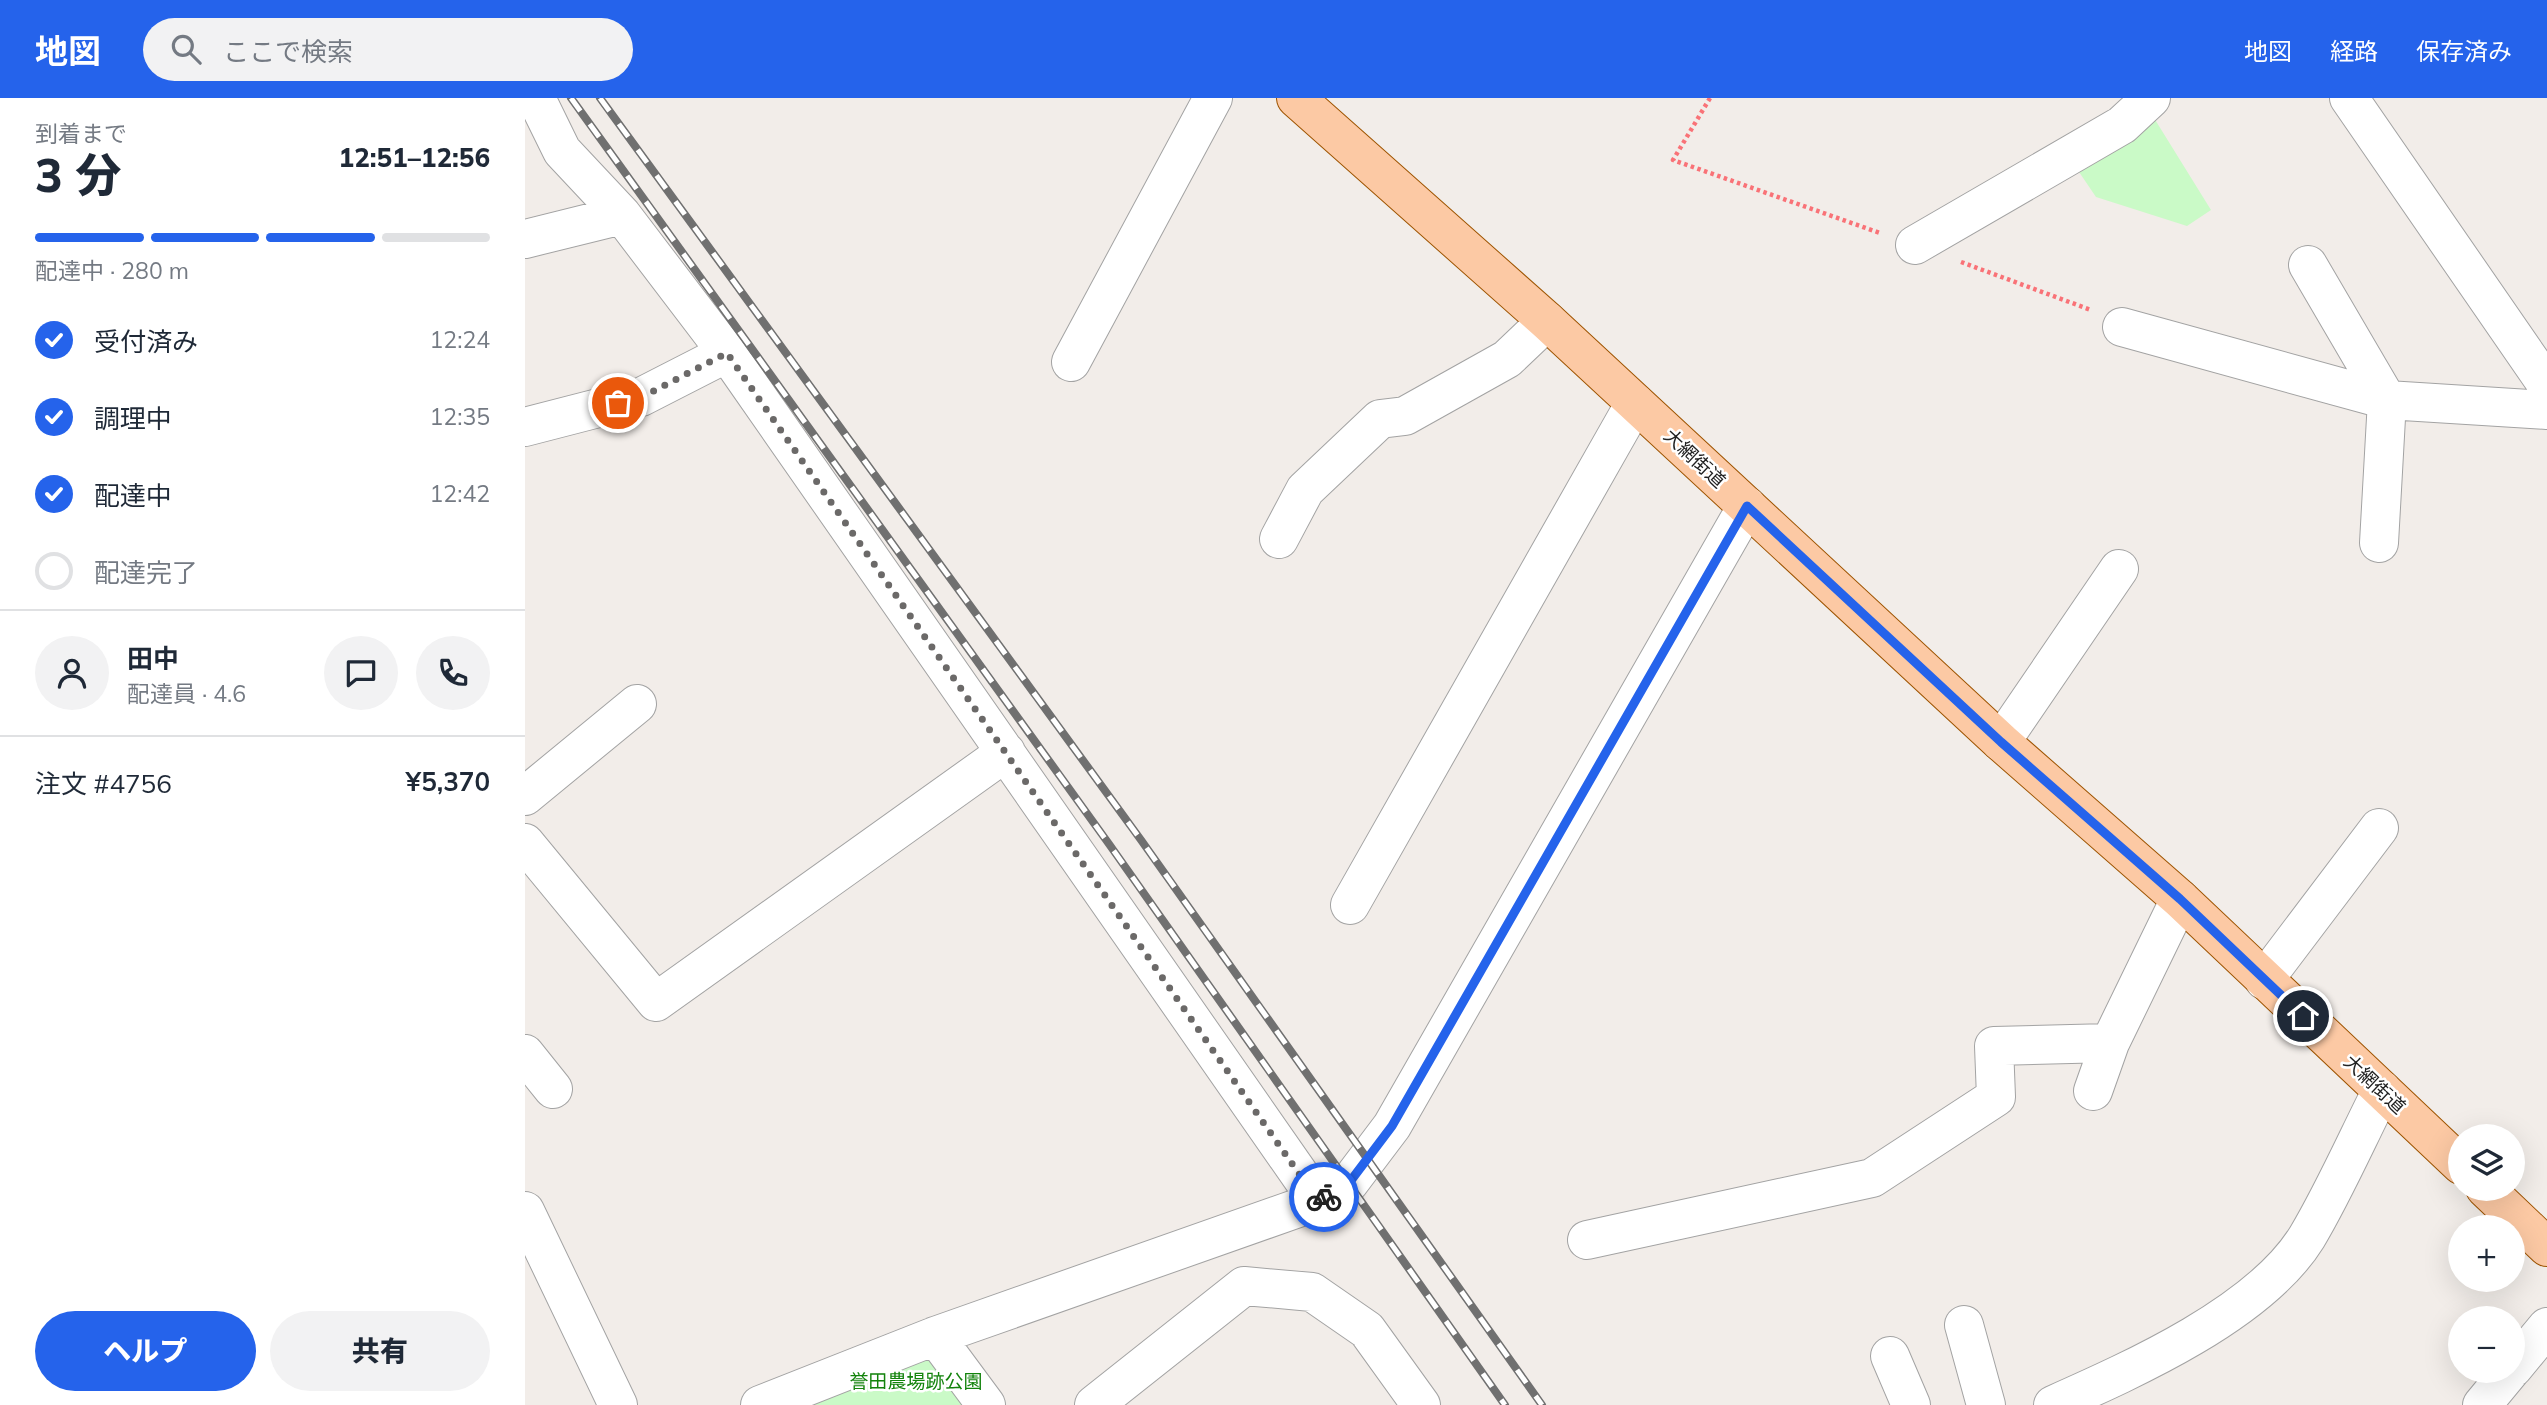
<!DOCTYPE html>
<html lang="ja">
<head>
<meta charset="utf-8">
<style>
	body { margin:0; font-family:Mulish,"Noto Sans JP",sans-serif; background:#f2f2f3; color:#1f2937; height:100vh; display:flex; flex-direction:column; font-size:26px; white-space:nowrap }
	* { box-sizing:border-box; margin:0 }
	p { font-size:23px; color:#747a83 }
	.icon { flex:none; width:38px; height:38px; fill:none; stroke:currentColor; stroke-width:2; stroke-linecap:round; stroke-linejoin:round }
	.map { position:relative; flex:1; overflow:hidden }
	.details { display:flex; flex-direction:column; background:#fff; width:525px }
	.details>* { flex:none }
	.controls { position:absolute; left:1923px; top:1026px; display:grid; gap:14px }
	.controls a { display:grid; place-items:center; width:77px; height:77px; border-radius:50%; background:#fff; box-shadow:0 7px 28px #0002; font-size:35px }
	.pin { position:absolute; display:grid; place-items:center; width:60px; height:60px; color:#fff; margin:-30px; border:4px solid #fff; border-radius:50%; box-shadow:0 2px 7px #0007 }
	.courier { position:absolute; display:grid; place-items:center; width:70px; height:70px; margin:-35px; border:5px solid #2563eb; border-radius:50%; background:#fff; color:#222; box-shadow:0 2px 9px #0007 }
	.overview em { font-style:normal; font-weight:800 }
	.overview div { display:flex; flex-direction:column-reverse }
	.overview { display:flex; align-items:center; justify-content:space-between; height:119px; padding:0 35px }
	h1 { font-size:46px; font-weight:800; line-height:52px }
	.bar { display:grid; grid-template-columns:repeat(4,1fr); gap:10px 7px; align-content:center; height:84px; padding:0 35px }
	.bar i { height:9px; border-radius:5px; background:#e0e1e3 }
	.bar .selected { background:#2563eb }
	.bar p { grid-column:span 4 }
	.line { display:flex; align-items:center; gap:18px; padding:0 35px; border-top:2px solid #e0e1e3 }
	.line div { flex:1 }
	.round { display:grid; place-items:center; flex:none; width:74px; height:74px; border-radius:37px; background:#f2f2f3 }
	ol { padding:0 35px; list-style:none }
	li { display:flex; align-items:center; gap:21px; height:77px }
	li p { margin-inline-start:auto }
	li .icon { padding:7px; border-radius:50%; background:#2563eb; color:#fff; stroke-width:4 }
	li:last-child { color:#747a83 }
	li i { width:38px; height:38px; border:4px solid #e0e1e3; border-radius:50% }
	.button { display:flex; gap:14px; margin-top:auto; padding:14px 35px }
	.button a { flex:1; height:80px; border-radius:42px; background:#2563eb; color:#fff; font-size:28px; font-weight:800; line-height:80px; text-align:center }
	.button a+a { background:#f2f2f3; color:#1f2937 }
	header { display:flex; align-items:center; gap:42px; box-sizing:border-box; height:98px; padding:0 35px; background:#2563eb; color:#fff }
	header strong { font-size:33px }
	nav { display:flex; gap:38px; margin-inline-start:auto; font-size:24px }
	.search { width:490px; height:63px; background:#f2f2f3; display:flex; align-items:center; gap:18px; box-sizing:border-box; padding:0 24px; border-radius:38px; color:#747a83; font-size:26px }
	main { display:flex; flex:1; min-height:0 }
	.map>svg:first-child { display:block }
	.park { fill:#cafac7 }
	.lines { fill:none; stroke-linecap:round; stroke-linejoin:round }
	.minor-casing { stroke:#a3a3a3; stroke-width:40 }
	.major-casing { stroke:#9e5401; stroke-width:40 }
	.path { stroke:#f97277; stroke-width:4.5; stroke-dasharray:3.5 3.5; stroke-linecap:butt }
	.minor { stroke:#fff; stroke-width:38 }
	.major { stroke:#fcc9a4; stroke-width:38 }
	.rail-casing { stroke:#707070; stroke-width:8 }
	.rail { stroke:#fff; stroke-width:5; stroke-dasharray:16; stroke-linecap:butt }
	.done { stroke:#6b6968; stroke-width:7; stroke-dasharray:0 12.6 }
	.route { stroke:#2563eb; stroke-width:9 }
	.labels { text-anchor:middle; stroke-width:5; stroke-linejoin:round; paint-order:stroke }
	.street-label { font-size:19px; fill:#222; stroke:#fff }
	.park-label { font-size:19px; fill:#13830c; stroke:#fff }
</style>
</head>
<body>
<header>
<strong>地図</strong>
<div class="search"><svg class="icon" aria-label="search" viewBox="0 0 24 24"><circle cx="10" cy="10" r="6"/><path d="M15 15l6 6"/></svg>ここで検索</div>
<nav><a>地図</a><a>経路</a><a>保存済み</a></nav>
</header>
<main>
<section class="details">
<div class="overview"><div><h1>3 分</h1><p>到着まで</p></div><em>12:51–12:56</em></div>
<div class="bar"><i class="selected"></i><i class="selected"></i><i class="selected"></i><i></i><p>配達中 · 280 m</p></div>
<ol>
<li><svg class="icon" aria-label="check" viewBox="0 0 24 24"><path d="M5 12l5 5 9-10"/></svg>受付済み<p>12:24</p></li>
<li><svg class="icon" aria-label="check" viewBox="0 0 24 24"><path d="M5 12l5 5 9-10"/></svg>調理中<p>12:35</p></li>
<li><svg class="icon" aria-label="check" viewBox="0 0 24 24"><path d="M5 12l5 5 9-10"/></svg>配達中<p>12:42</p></li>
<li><i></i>配達完了</li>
</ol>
<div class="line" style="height:126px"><a class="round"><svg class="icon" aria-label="person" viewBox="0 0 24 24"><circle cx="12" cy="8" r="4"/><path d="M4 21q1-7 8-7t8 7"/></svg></a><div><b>田中</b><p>配達員 · 4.6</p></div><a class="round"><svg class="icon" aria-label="chat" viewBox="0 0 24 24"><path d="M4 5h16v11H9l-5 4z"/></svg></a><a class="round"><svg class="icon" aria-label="phone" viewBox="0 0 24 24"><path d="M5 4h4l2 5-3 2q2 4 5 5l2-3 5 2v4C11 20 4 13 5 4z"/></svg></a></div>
<div class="line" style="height:91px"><div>注文 #4756</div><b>¥5,370</b></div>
<div class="button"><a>ヘルプ</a><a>共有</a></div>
</section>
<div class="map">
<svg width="2022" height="1307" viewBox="0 0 2022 1307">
	<rect width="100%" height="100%" fill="#f2ede9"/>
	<path class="park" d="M1629,20L1686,112L1662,128L1571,99L1550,68Z
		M390,1258L409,1263L442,1307H268Z"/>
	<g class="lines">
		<g class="minor-casing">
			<path id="minor" d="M11,0L37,53L97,117L202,255L793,1103
				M1824,0L2022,287
				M0,141L97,117
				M1390,147L1597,27L1626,0
				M1783,167L1862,302L1854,445
				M1597,229L1862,302L2022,312
				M546,264L688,0
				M0,329L116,299L202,255
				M754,441L780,392L855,321L880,318L982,261L1022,223
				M1476,644L1594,471
				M0,698L112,606
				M0,745L131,904L481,654
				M825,807L1110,305
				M1739,882L1854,730
				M0,956L28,991
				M1568,993L1585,945L1655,801
				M0,1113L93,1307
				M1062,1142L1347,1080L1471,999L1469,948L1585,945
				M1439,1227L1461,1307
				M410,1238L461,1307
				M1365,1258L1386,1307
				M1988,1270L2022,1229
				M235,1307L410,1238L793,1103L824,1085L867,1028L1222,408
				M569,1307L719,1188L787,1194L842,1232L896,1307
				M1528,1307C1609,1271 1735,1215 1782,1139C1809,1094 1833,1039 1857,992
				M1957,1307L1986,1272"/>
		</g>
		<g class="major-casing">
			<path id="major" d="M771,0L1022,223L1476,644L1655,801L1936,1067
				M1960,1090L2022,1149"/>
		</g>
		<path class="path" d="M1185,0L1148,62L1355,135
			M1436,164L1566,212"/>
		<use href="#minor" class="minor"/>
		<use href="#major" class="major"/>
		<g class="rail-casing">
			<path id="rail" d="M46,0L584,746L980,1307
				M75,0L616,742L1017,1307"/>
		</g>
		<use href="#rail" class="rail"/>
	</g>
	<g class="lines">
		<path class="done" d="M93,305L117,299L202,255L793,1103L799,1099"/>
		<path class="route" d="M799,1099L824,1085L867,1028L1222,408L1476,644L1655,801L1778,918"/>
	</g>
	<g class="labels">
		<g class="street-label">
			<text transform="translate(1170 360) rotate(43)" y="7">大網街道</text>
			<text transform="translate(1850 986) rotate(43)" y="7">大網街道</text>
		</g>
		<g class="park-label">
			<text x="391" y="1290">誉田農場跡公園</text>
		</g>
	</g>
</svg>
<div class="controls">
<a><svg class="icon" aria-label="layers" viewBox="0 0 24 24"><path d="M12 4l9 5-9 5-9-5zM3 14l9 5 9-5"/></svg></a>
<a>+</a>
<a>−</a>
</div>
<div class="pin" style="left:93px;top:305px;background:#ea580c"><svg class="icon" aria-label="bag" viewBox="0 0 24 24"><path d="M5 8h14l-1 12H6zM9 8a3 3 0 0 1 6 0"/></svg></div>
<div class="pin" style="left:1778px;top:918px;background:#1f2937"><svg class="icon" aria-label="home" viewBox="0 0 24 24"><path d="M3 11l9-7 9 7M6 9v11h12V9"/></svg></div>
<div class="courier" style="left:799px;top:1099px"><svg class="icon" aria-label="bike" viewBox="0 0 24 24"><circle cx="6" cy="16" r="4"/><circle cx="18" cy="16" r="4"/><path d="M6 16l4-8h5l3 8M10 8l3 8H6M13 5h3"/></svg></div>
</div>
</main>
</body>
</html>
